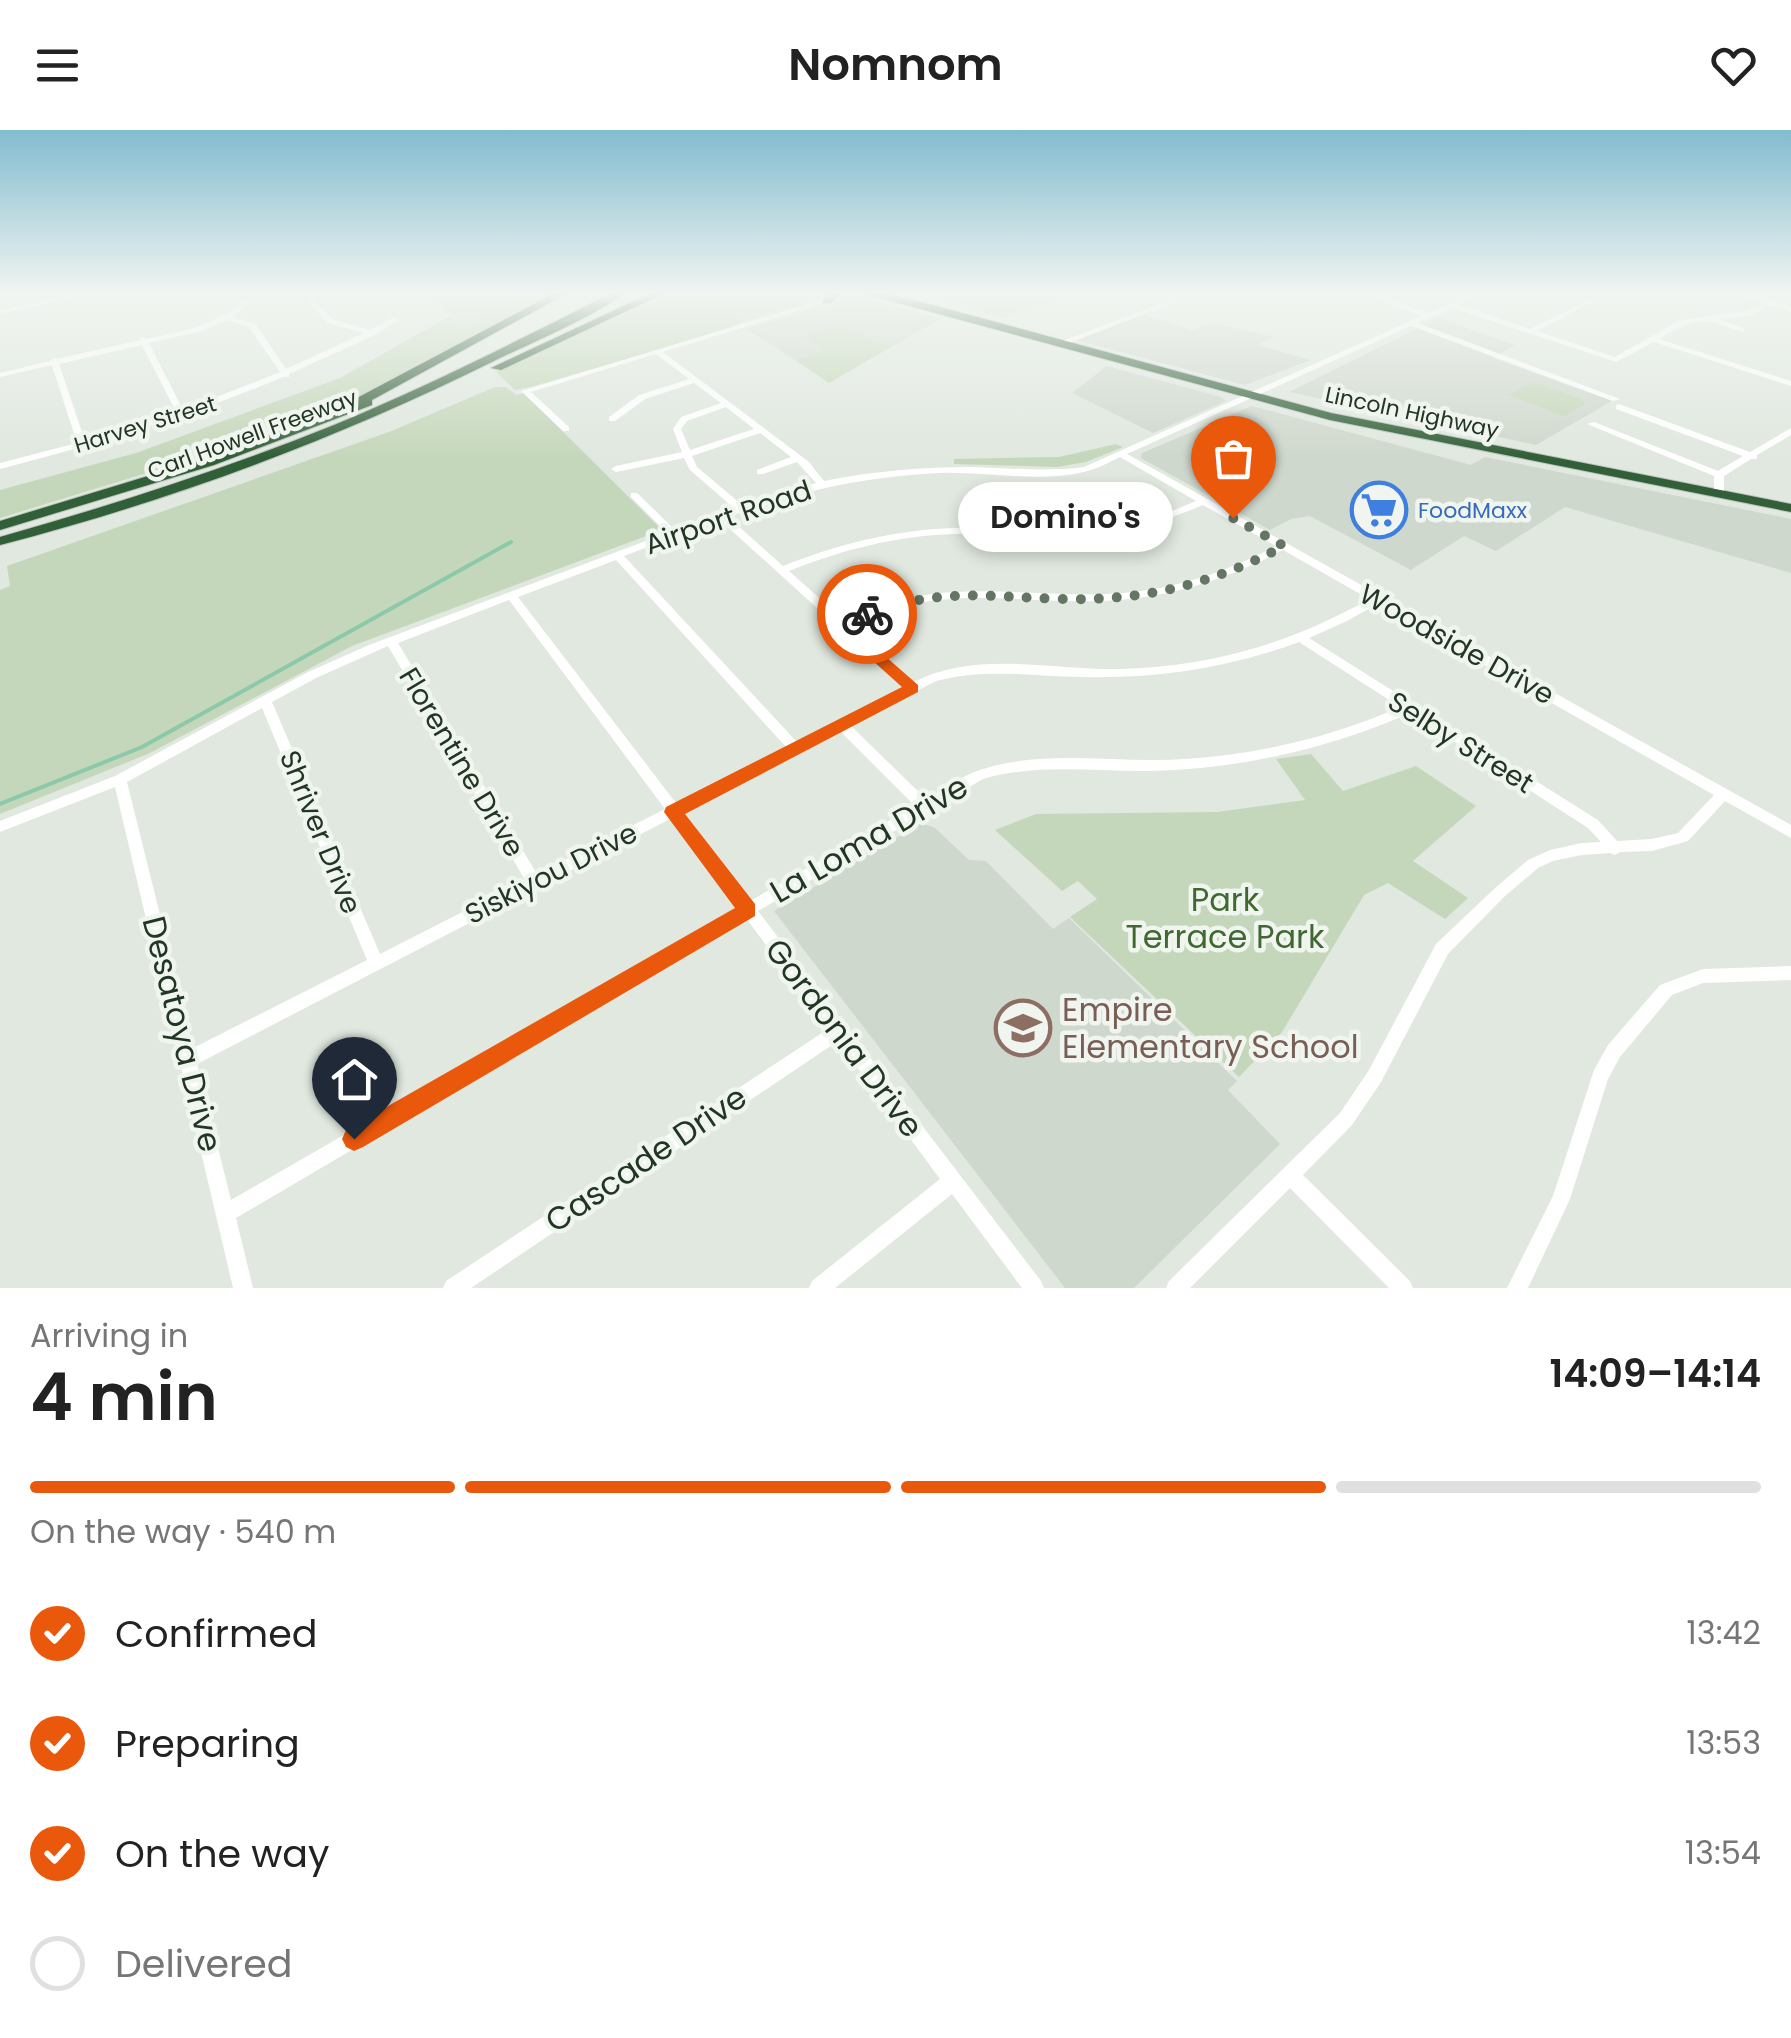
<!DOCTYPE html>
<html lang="en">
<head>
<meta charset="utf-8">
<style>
	body { margin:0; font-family:Poppins,sans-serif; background:#f2f2f2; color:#222; height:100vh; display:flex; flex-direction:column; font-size:38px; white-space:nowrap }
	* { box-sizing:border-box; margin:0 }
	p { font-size:32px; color:#767676 }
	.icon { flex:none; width:55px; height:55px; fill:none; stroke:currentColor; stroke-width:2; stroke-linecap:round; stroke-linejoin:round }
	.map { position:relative; height:1158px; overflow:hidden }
	.details { display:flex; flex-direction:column; background:#fff; flex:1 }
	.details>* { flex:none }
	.pin { position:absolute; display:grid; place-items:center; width:85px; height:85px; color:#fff; margin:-102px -42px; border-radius:50% 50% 50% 0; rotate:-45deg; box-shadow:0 0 10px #0007 }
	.pin .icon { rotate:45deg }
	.courier { position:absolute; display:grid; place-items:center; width:100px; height:100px; margin:-50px; border:8px solid #ea580c; border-radius:50%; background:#fff; color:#222; box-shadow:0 2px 12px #0007 }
	.bubble { position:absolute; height:70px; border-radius:35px; background:#fff; box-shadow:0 5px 15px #0003; font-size:32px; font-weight:600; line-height:70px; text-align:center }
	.headline em { font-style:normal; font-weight:600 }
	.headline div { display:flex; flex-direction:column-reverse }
	.headline { display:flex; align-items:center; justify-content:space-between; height:170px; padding:0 30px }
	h1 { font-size:65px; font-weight:600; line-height:75px }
	.bar { display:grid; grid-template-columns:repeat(4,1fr); gap:15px 10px; align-content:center; height:120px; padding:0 30px }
	.bar i { height:12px; border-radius:8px; background:#e0e0e0 }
	.bar .on { background:#ea580c }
	.bar p { grid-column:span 4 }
	ol { padding:0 30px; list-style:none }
	li { display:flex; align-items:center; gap:30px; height:110px }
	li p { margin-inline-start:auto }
	li .icon { padding:10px; border-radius:50%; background:#ea580c; color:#fff; stroke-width:4 }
	li:last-child { color:#767676 }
	li i { width:55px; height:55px; border:5px solid #e0e0e0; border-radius:50% }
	header { display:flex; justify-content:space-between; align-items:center; height:130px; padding:0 30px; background:#fff; font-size:45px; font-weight:600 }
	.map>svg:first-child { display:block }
	.built { fill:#cfd8cd }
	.green { fill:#c5d7ba }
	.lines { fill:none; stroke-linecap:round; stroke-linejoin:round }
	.stream { stroke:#8cc8aa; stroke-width:4 }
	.highway-casing { stroke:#bdc3bd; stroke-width:2 }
	.minor { fill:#fff; fill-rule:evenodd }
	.highway { fill:#315f37; fill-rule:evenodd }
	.route { fill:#ea580c }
	.done { stroke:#647465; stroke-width:10; stroke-dasharray:0 18 }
	.labels { text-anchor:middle; stroke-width:9; stroke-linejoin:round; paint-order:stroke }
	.far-street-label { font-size:22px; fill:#223623; stroke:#f0f5ef }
	.far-shop-label { font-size:22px; fill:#366cbe; stroke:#f0f5ef; text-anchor:start }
	.street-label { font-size:28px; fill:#223623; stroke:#f0f5ef }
	.near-street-label { font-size:32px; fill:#223623; stroke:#f0f5ef }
	.near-park-label { font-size:32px; fill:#406831; stroke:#f0f5ef }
	.near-education-label { font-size:32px; fill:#785e54; stroke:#f0f5ef; text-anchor:start }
</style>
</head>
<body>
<header><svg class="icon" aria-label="menu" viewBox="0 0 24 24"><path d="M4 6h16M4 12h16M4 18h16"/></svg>Nomnom<svg class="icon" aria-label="heart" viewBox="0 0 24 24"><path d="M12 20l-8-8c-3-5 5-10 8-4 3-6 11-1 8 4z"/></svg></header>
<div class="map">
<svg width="1791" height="1158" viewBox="0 0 1791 1158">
	<rect width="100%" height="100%" fill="#e0e8df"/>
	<path class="built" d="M426,164H515L465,198Z
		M729,164H817L801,170L805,174L744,191L717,171Z
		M925,164H1075L1003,188Z
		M857,166L940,189L891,217L838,198L808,207L827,220L795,230L746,199Z
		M1143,184L1192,200L1213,193L1270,206L1273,207L1257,215L1311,230L1245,255L1076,210Z
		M1438,188L1515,215L1493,228L1612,271L1536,315L1289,262Z
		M1107,236L1221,267L1226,271L1153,303L1072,263Z
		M1252,276L1471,335L1485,327L1791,389V443L1565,377L1496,421L1464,406L1411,440L1310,386L1291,389L1270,400L1141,328L1142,323Z
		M921,693L935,698L969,730L986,731L1053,799L1069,788L1237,951L1228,960L1280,1014L1134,1158H1065L774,781Z"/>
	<path class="green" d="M515,164H553L378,260L180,336L176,334L0,388V360L136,323L340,248L450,186L465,198Z
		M669,164H729L718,173L744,191L714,204L534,256L515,260L496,242Z
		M838,198L891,217L829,253L795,230L826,220L806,207Z
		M1533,252L1584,270L1585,274L1564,286L1508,265Z
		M495,257H506L516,265L524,263L662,400L352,516L150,623L0,684V460L10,456L7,436L389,302Z
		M1116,314L1123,317L1086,332L1057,337L954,334V329L1059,327Z
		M1311,624L1343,661L1416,636L1476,676L1413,731L1468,768L1445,789L1388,753L1364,765L1282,902L1239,947L1070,787L1097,769L1078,751L1062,761L995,700L1036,684L1217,682L1305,670L1276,629Z"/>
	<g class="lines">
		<path class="stream" d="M0,674L142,617L511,412"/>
		<g class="highway-casing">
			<path id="highway" d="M553,164H566L372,270V275L214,335L0,400V391L204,329L354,273L355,269Z
				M610,164H624C585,191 537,210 494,231C337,309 170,371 0,415V407C113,375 225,339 334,295C428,256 519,210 610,164Z
				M649,164H663L501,240L491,238Z
				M829,164H841L831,173H823L822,171Z
				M865,164H887L918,171L1331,283L1791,374V382L1330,290Z"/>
		</g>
		<path class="minor" d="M75,164H90L0,184V180Z
			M254,164H262L232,187L255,193L286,239L364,203L327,193L302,164H309L333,189L370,200L392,188L399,190L375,205L289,244V247H283C191,286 97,314 0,339V333L77,313L52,235L0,247V243L50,231L54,228L57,229L140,210V207H143L147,209L197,197L220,187V184H226ZM227,190L249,197L280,242L183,280L149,213L202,201ZM142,215L176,282L85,311L59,234Z
			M841,164H853L663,222L809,332L824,351C873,341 923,337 973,337C1010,338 1047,342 1084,337L1421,186L1364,164H1375L1428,183L1470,164H1480L1459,175L1530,199L1600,164H1609L1537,201L1615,227L1680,190L1748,181L1763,173L1736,164H1748L1768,170L1778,164H1787L1775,172L1791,177V181L1769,175L1753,185L1719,189L1744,198V202C1733,200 1723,195 1713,192C1693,188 1676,199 1659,209L1791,251V256L1654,212L1616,232L1453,178L1418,193L1620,269L1613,271L1411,196L1127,324L1791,695V708L1725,671L1688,711L1652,721L1620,722L1615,725L1610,723L1582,725L1553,731L1538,738L1505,766L1448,824L1381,952L1352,995L1303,1045L1410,1151L1413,1158H1389L1290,1058L1190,1158H1166L1169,1151L1340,983L1369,940L1436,814L1495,758L1528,730L1550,720L1582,713L1601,712L1588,698L1410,583C1328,619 1240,639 1150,641C1094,642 1038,633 983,649L758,781L1041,1151L1044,1158H1022L952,1064L835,1158H809L812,1151L940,1049L838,911L471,1158H443L446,1151L828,899L746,788L236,1088L253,1158H233L115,657L0,702V691L115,646L308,542L369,515L667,403L631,367V363H637L675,400L734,378L690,340L684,328L616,342L611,339L616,336L682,322L673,299L681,287L721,273L694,253L645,269L615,291H609V287L639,265L689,249L656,224L531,262L569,297V301H563L521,261ZM726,277L754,299L690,320L681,299L687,291ZM760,303L791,327L757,340V344H763L797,332L816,353L742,375L697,337L692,326ZM1120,327L1196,371C1177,379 1158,387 1138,392C1078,406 1015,396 954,398C895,400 838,414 783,436L728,387C796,361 865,347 938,343C986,341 1037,353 1084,342C1096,339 1108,333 1120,327ZM1203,375L1276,416C1228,441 1177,459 1123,463C1062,468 1001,457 940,463C906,467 875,477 845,491L789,441C841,420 896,406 953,404C1005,402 1056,409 1107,403C1141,399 1172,388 1203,375ZM720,390L904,557L797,612L624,426ZM1283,420L1369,469C1292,513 1209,537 1119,539C1052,540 976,520 914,552L851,496C870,488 889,480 909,475C971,461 1037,473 1100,471C1165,469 1226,450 1283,420ZM616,430L786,617L676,673L518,467ZM509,470L665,679L537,744L398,513ZM1377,474L1714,665L1678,703L1652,709L1617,711L1598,690L1309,508L1347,491ZM1299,512L1400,577C1332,607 1260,624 1185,629C1117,634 1045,618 980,640C961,646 943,660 926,669L850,595L936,551C984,538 1032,546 1081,547C1155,549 1229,538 1299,512ZM388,516L525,750L380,824L272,572L316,548ZM262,578L367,830L193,918L127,652ZM840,601L915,676L750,771L683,682ZM672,688L738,778L231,1070L197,934Z
			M923,164H932L917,175H911V171Z
			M1186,164H1197L1064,215L1057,213Z
			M1619,274L1750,322L1791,298V305L1757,325V329H1751L1724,346V364L1719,367L1714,364V346L1587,294L1594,292L1718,341L1743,326L1616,279V275Z
			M1791,836V850L1703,853L1672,865L1620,927L1608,949L1570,1069L1528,1158H1507L1553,1066L1594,940L1608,915L1660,855L1703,839Z"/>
		<use href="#highway" class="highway"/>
	</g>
	<linearGradient id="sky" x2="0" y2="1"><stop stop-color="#83bccf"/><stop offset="0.5" stop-color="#f1f5f1"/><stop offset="1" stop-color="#f1f5f1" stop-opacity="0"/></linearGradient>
	<rect width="1791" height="327" fill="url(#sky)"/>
	<path class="route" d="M862,481L875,484L852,497L918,555V562L685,684L755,774V786L363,1017L354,1021L346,1017L342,1009L346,1000L735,778L664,682L666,677L902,557L834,496Z"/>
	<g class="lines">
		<path class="done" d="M867,484C942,457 987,467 1063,469C1144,471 1213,454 1284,416L1233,388"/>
	</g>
	<defs>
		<g id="supermarket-ring" transform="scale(2.875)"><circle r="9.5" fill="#f0f5ef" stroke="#3f7fe0" stroke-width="1.5"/><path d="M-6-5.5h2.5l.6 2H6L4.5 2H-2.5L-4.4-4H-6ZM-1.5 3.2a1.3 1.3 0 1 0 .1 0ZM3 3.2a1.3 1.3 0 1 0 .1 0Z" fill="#3f7fe0"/></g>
		<g id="school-ring" transform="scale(2.875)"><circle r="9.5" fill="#f0f5ef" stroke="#8d6e63" stroke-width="1.5"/><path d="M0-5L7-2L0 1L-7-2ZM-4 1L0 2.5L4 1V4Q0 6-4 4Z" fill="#8d6e63"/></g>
	</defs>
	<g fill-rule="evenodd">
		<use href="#supermarket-ring" x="1379" y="380"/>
		<use href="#school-ring" x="1023" y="898"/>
	</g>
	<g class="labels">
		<g class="far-street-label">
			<text transform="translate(1412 282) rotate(12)" y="8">Lincoln Highway</text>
			<text transform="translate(145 294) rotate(-17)" y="8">Harvey Street</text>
			<text transform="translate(252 304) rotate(-20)" y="8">Carl Howell Freeway</text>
		</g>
		<g class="far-shop-label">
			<text x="1418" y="388">FoodMaxx</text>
		</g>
		<g class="street-label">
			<text transform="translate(728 387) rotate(-19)" y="10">Airport Road</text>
			<text transform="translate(1457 514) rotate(29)" y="10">Woodside Drive</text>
			<text transform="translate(1461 612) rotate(32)" y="10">Selby Street</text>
			<text transform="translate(462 632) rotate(59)" y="10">Florentine Drive</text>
			<text transform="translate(321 702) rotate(68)" y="10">Shriver Drive</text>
			<text transform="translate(551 743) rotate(-27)" y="10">Siskiyou Drive</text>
		</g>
		<g class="near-street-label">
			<text transform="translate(869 709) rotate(-30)" y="11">La Loma Drive</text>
			<text transform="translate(182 904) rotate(76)" y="11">Desatoya Drive</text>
			<text transform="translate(844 908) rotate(53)" y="11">Gordonia Drive</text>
			<text transform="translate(646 1029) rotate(-34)" y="11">Cascade Drive</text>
		</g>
		<g class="near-park-label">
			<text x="1225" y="781">Park<tspan x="1225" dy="37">Terrace Park</tspan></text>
		</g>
		<g class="near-education-label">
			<text x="1062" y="891">Empire<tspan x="1062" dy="37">Elementary School</tspan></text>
		</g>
	</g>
</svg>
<div class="pin" style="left:1233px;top:388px;background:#ea580c"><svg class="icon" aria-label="bag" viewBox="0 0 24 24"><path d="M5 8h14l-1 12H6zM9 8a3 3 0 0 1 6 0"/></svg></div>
<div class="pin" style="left:354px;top:1009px;background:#1f2937"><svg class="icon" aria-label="home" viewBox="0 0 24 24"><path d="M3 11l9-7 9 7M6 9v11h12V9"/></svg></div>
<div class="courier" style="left:867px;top:484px"><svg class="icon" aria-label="bike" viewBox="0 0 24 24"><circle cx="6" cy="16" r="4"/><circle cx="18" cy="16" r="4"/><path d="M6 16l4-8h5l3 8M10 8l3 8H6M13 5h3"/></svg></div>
<div class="bubble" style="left:958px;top:352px;width:215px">Domino's</div>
</div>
<section class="details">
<div class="headline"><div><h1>4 min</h1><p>Arriving in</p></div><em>14:09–14:14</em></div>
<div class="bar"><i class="on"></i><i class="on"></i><i class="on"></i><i></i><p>On the way · 540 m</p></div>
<ol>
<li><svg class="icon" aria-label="check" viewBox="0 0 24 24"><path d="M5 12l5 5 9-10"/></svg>Confirmed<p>13:42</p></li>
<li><svg class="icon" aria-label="check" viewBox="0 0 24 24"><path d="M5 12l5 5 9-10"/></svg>Preparing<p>13:53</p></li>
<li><svg class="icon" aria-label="check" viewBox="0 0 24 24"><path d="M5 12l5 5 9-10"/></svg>On the way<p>13:54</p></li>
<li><i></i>Delivered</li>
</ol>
</section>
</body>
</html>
